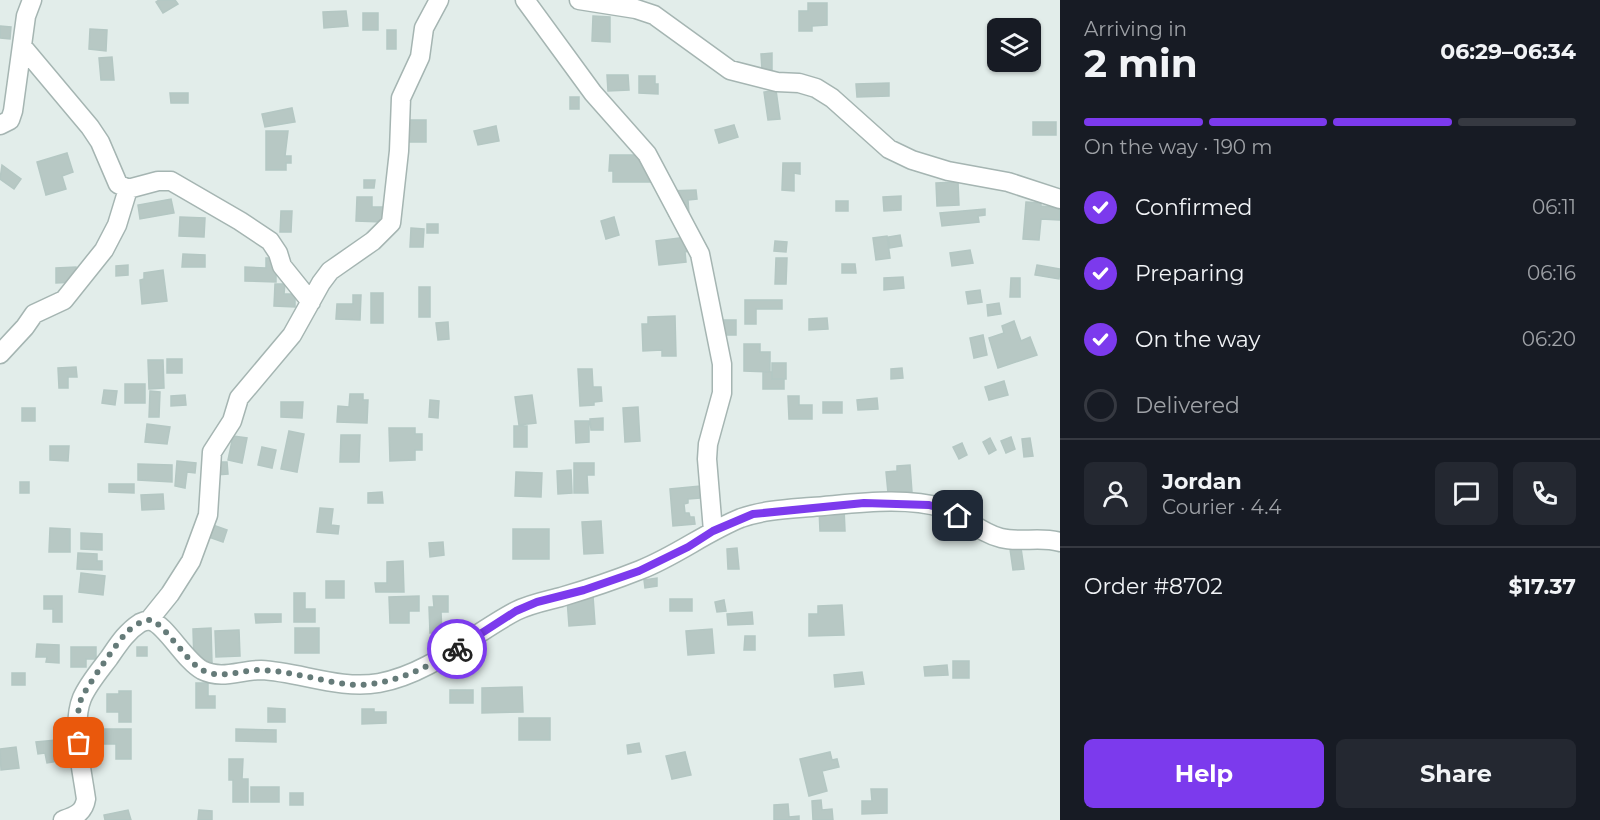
<!DOCTYPE html>
<html lang="en">
<head>
<meta charset="utf-8">
<style>
	body { margin:0; font-family:Montserrat,sans-serif; background:#242831; color:#f1f3f6; height:100vh; display:flex; flex-direction:column; font-size:22px; white-space:nowrap }
	* { box-sizing:border-box; margin:0 }
	p { font-size:20px; color:#9ea1a6 }
	.icon { flex:none; width:33px; height:33px; fill:none; stroke:currentColor; stroke-width:2; stroke-linecap:round; stroke-linejoin:round }
	.map { position:relative; flex:1; overflow:hidden }
	.details { display:flex; flex-direction:column; background:#171b24; width:540px }
	.details>* { flex:none }
	.tools { position:absolute; left:987px; top:18px; display:grid; gap:12px }
	.tools a { display:grid; place-items:center; width:54px; height:54px; border-radius:9px; background:#171b24; box-shadow:0 2px 4px #0004; font-size:30px }
	.pin { position:absolute; display:grid; place-items:center; width:51px; height:51px; color:#fff; margin:-26px; border-radius:12px; box-shadow:0 3px 9px #0006 }
	.courier { position:absolute; display:grid; place-items:center; width:60px; height:60px; margin:-30px; border:4px solid #7c3aed; border-radius:50%; background:#fff; color:#222; box-shadow:0 2px 8px #0007 }
	.overview em { font-style:normal; font-weight:700 }
	.overview div { display:flex; flex-direction:column-reverse }
	.overview { display:flex; align-items:center; justify-content:space-between; height:102px; padding:0 24px }
	h1 { font-size:39px; font-weight:700; line-height:45px }
	.bar { display:grid; grid-template-columns:repeat(4,1fr); gap:9px 6px; align-content:center; height:72px; padding:0 24px }
	.bar i { height:8px; border-radius:4px; background:#363941 }
	.bar .selected { background:#7c3aed }
	.bar p { grid-column:span 4 }
	.line { display:flex; align-items:center; gap:15px; padding:0 24px; border-top:2px solid #363941 }
	.line div { flex:1 }
	.round { display:grid; place-items:center; flex:none; width:63px; height:63px; border-radius:9px; background:#242831 }
	ol { padding:0 24px; list-style:none }
	li { display:flex; align-items:center; gap:18px; height:66px }
	li p { margin-inline-start:auto }
	li .icon { padding:6px; border-radius:50%; background:#7c3aed; color:#fff; stroke-width:4 }
	li:last-child { color:#9ea1a6 }
	li i { width:33px; height:33px; border:3px solid #363941; border-radius:50% }
	.cta { display:flex; gap:12px; margin-top:auto; padding:12px 24px }
	.cta a { flex:1; height:69px; border-radius:9px; background:#7c3aed; color:#fff; font-size:24px; font-weight:700; line-height:69px; text-align:center }
	.cta a+a { background:#242831; color:#f1f3f6 }
	main { display:flex; flex:1; min-height:0 }
	.map>svg:first-child { display:block }
	.building { fill:#b7c8c4; stroke:#b4c7c3; stroke-width:1.5 }
	.lines { fill:none; stroke-linecap:round; stroke-linejoin:round }
	.street-casing { stroke:#a5b5b2; stroke-width:21 }
	.street { stroke:#fff; stroke-width:18 }
	.done { stroke:#657b79; stroke-width:6; stroke-dasharray:0 10.8 }
	.route { stroke:#7c3aed; stroke-width:8 }
</style>
</head>
<body>
<main>
<div class="map">
<svg width="1060" height="820" viewBox="0 0 1060 820">
	<rect width="100%" height="100%" fill="#e2edea"/>
	<path class="building" d="M159,0H175L178,4L163,13L156,2Z
		M808,3H827V25L812,26V31H799V11H808Z
		M346,11L348,26L324,28L323,12Z
		M363,13H378V30H363Z
		M593,16L610,17V42L592,41Z
		M0,26L11,27L10,39L0,38Z
		M90,29L107,30L106,51L89,49Z
		M387,30H396V49H387Z
		M772,53V70H762L761,54Z
		M112,57L114,80H101L99,58Z
		M607,75H628L629,90L608,91Z
		M639,76H655V84H658V94L639,93Z
		M889,83V96L857,97L856,84Z
		M776,90L780,119L768,120L764,92Z
		M170,93H188V103H171Z
		M570,97H579V109H570Z
		M292,108L295,122L265,127L262,114Z
		M407,120H426V142H407Z
		M1033,122H1056V135H1033Z
		M734,125L738,137L719,143L715,130Z
		M496,126L499,141L478,145L474,131Z
		M266,131H288L285,156H291V163H286V170H266Z
		M67,153L73,172L62,176L66,189L46,195L37,162Z
		M610,155H643V168H651V182H613V171H609Z
		M783,163H800V174L794,173V191L782,190Z
		M2,165L21,179L14,189L0,179Z
		M364,180H375L374,188H364Z
		M958,182L959,205L937,206L936,183Z
		M696,190L697,199L688,200L689,215L669,216L668,191Z
		M901,196V210L884,211L883,197Z
		M357,197H372V207H383L382,222L356,221Z
		M171,199L174,213L140,219L138,205Z
		M836,201H848V211H836Z
		M1026,202L1041,203V206L1060,208V220L1041,219L1039,240L1023,239Z
		M985,209V215L978,216L979,222L942,226L940,213Z
		M281,211H292L291,232H280Z
		M180,217L205,218L204,237L179,236Z
		M614,217L619,235L606,239L601,221Z
		M427,224H438V233H427Z
		M411,228L424,229L423,247H410Z
		M900,235L902,246L890,248L888,237Z
		M887,236L890,258L876,260L873,238Z
		M687,237L689,251L685,252L686,262L659,265L656,241Z
		M775,241L787,242L786,252L774,251Z
		M970,250L973,263L952,266L950,253Z
		M183,254L205,255V267H182Z
		M266,258H276V282L245,281V267L266,268Z
		M776,258H787L786,284H775Z
		M842,264H855L856,273H842Z
		M128,265V275L116,276V266Z
		M1037,265L1060,269L1059,279L1035,275Z
		M76,267L77,282L56,283V268Z
		M163,270L167,301L142,304L140,280L144,279V273Z
		M903,277L904,288L884,290V278Z
		M1011,278H1020V297H1010Z
		M275,284H285L284,294H295V307L274,306Z
		M419,287H430V317H419Z
		M980,290L982,302L968,304L966,292Z
		M371,293H383V323H371Z
		M353,295H361L360,320L336,319L337,304H353Z
		M745,300H782V309H756V324H745Z
		M999,303L1001,314L988,316L987,305Z
		M675,316L676,356H662V350L643,351L642,324H648V317Z
		M827,318L828,329L809,330V319Z
		M715,320H736V335H714Z
		M1014,321L1021,341L1030,337L1037,355L998,368L989,338L1004,333L1002,326Z
		M448,322L449,339L438,340L436,323Z
		M983,335L987,355L974,358L970,338Z
		M744,344H760V352H770V372L744,371Z
		M167,359H182V373H167Z
		M148,360H163L164,388L149,389Z
		M772,363H786V379H772Z
		M76,367L77,377H68V388H59L58,368Z
		M902,368L903,378L891,379V369Z
		M578,369H592L593,387H601L602,401L594,402V405L580,406Z
		M763,372H772V379H784V389H763Z
		M1004,381L1008,395L989,400L985,387Z
		M125,384H145V403H125Z
		M104,390L117,391L115,405L102,403Z
		M150,391L160,392L159,417H149Z
		M350,394H363V400H368L367,423L337,422L338,406L349,407Z
		M185,395L186,405L171,406V396Z
		M532,395L536,423L519,425L515,397Z
		M788,396H799V405H812V419H789Z
		M877,398L878,409L858,410L857,400Z
		M430,400L439,401L438,418L429,417Z
		M281,402H303L302,418L281,417Z
		M823,402H842V413H823Z
		M638,407L640,441L625,442L623,408Z
		M22,408H35V421H22Z
		M603,418V430H591L590,419Z
		M575,421H589V442L576,443Z
		M147,424L170,427L167,444L145,442Z
		M514,426H527V447H514Z
		M389,428H415V434H422V450H415V460L390,461Z
		M289,431L304,434L297,472L281,469Z
		M341,435H360L359,462H340Z
		M233,436L247,438L242,463L228,460Z
		M1011,437L1015,449L1006,453L1001,441Z
		M990,438L996,450L989,454L983,442Z
		M1030,438L1033,456L1024,457L1022,439Z
		M962,443L967,455L959,459L953,447Z
		M50,446H69L68,461L50,460Z
		M262,447L276,450L272,468L258,465Z
		M177,461L196,463L195,473L187,472L185,488L175,486Z
		M216,462H227L228,474L216,475Z
		M574,463H594V475H587L588,493H574Z
		M138,464L172,465V482L138,480Z
		M910,465L912,492L888,493L886,472L897,471V466Z
		M571,470L572,493L558,494L557,471Z
		M516,472L542,473L541,497L515,496Z
		M20,482H29V493H20Z
		M109,484H134V493L109,492Z
		M700,486V498L688,499V503L684,504L685,513H689L690,517H694L695,524L673,526L670,489Z
		M382,492L383,503H368V493Z
		M163,494L164,509L142,510L141,495Z
		M320,508L333,509L331,525L339,526L338,534L317,532Z
		M844,508L845,531H820L819,509Z
		M601,521L603,553L584,554L582,522Z
		M210,524L227,530L223,542L206,536Z
		M50,528L70,529V552H49Z
		M513,529H549V559H513Z
		M81,533L102,534V550L81,549Z
		M443,542L444,555L430,557L429,543Z
		M737,548L739,569H728L727,549Z
		M1021,548L1024,569L1013,570L1010,549Z
		M78,553L97,554V561H102V570L77,569Z
		M403,561L404,592H376L375,583H387V562Z
		M81,573L105,576L103,595L79,592Z
		M657,578V586L645,588L644,580Z
		M326,581H344V598H326Z
		M294,593H305V609H315V622H294Z
		M44,596H62V622H53V609H44Z
		M419,596V611H409V623H390L389,597Z
		M433,596H448V612H441L442,633H430L429,607H434Z
		M593,596L595,624L569,626L567,599Z
		M670,599H692V611H670Z
		M724,600L726,611L717,612L715,602Z
		M842,605L844,635L809,636V614H818V606Z
		M752,612L753,624L728,625L727,614Z
		M255,614H281V622L256,623Z
		M211,628L212,663L194,664L193,629Z
		M295,628H319V653H295Z
		M712,629L714,653L688,655L686,631Z
		M239,630L240,656L216,657L215,631Z
		M745,636H755V650H744Z
		M37,644L59,645V663L46,662L47,657H36Z
		M71,647H96V659H86V667H71Z
		M137,647H147V656H137Z
		M473,649V666L459,667L458,650Z
		M953,661H969V678H953Z
		M947,665L948,675L925,676L924,667Z
		M862,672L864,684L835,687L834,675Z
		M12,673H25V685H12Z
		M196,683H208V696H215V708H196Z
		M522,687L523,712L482,713V688Z
		M450,690H473V703H450Z
		M119,691H131V722H119V712H107V694H119Z
		M268,708L285,709V722H268Z
		M362,709H374V712H386V723L362,724Z
		M519,718H550V740H519Z
		M103,729H131V759H116V744H103Z
		M236,729L276,730V742L236,741Z
		M56,740L59,761L47,763L45,753L38,754L36,742Z
		M639,743L641,752L628,754L627,745Z
		M16,747L19,768L1,770L0,749Z
		M685,752L691,775L672,779L666,756Z
		M830,752L832,760L837,759L839,767L822,771L827,791L809,796L800,759Z
		M229,759H243L242,779H248V802H233V780H229Z
		M251,787H279V802H251Z
		M871,789H887V813L862,814V801H872Z
		M290,793H303V805H290Z
		M821,800L822,810L832,809L833,820H813L812,801Z
		M788,804L789,817L799,816V820H774V805Z
		M128,810L131,820H105L104,815Z
		M199,810L212,811V820H198Z"/>
	<g class="lines">
		<g class="street-casing">
			<path id="street" d="M525,0L593,93L647,154L700,254L722,364V393L708,444L707,459L713,531
				M579,0L636,9L654,15L730,70L777,82L799,83L816,88L832,98L889,149L912,160L948,171L1008,182L1060,199
				M22,46L90,127L100,142L118,184L128,189L158,181H171L240,221L270,241L278,253L282,266L311,302
				M0,125L10,120L13,111L26,16L32,0
				M0,354L25,327L34,314L64,300L104,250L117,225L128,189
				M149,620L170,594L191,561L208,515L212,452L232,421L239,398L292,335L321,283L330,271L373,241L391,223L399,151L401,98L420,57L424,28L439,0
				M63,820C76,816 84,812 86,799C82,770 71,725 82,698C88,684 100,670 109,658C118,645 126,632 140,623C144,621 147,620 151,621C165,624 185,661 202,670C222,680 240,670 261,670C300,672 340,690 379,683C432,673 470,635 516,611C530,604 546,601 561,597C588,589 615,580 640,570C676,556 706,532 741,518C763,510 789,509 812,507C852,504 904,496 943,508C963,515 980,533 1001,538C1020,543 1041,536 1060,542"/>
		</g>
		<use href="#street" class="street"/>
	</g>
	<g class="lines">
		<path class="done" d="M79,743C78,728 76,711 82,697C89,684 116,644 126,633C131,628 143,619 150,620C162,621 186,661 202,670C222,680 240,670 260,670C289,671 317,680 346,684C384,689 426,669 457,649"/>
		<path class="route" d="M457,649L516,611L537,602L584,590L639,571L688,547L713,531L753,514L864,503L929,505L947,510L958,516"/>
	</g>
</svg>
<div class="tools">
<a><svg class="icon" aria-label="layers" viewBox="0 0 24 24"><path d="M12 4l9 5-9 5-9-5zM3 14l9 5 9-5"/></svg></a>
</div>
<div class="pin" style="left:79px;top:743px;background:#ea580c"><svg class="icon" aria-label="bag" viewBox="0 0 24 24"><path d="M5 8h14l-1 12H6zM9 8a3 3 0 0 1 6 0"/></svg></div>
<div class="pin" style="left:958px;top:516px;background:#1f2937"><svg class="icon" aria-label="home" viewBox="0 0 24 24"><path d="M3 11l9-7 9 7M6 9v11h12V9"/></svg></div>
<div class="courier" style="left:457px;top:649px"><svg class="icon" aria-label="bike" viewBox="0 0 24 24"><circle cx="6" cy="16" r="4"/><circle cx="18" cy="16" r="4"/><path d="M6 16l4-8h5l3 8M10 8l3 8H6M13 5h3"/></svg></div>
</div>
<section class="details">
<div class="overview"><div><h1>2 min</h1><p>Arriving in</p></div><em>06:29–06:34</em></div>
<div class="bar"><i class="selected"></i><i class="selected"></i><i class="selected"></i><i></i><p>On the way · 190 m</p></div>
<ol>
<li><svg class="icon" aria-label="check" viewBox="0 0 24 24"><path d="M5 12l5 5 9-10"/></svg>Confirmed<p>06:11</p></li>
<li><svg class="icon" aria-label="check" viewBox="0 0 24 24"><path d="M5 12l5 5 9-10"/></svg>Preparing<p>06:16</p></li>
<li><svg class="icon" aria-label="check" viewBox="0 0 24 24"><path d="M5 12l5 5 9-10"/></svg>On the way<p>06:20</p></li>
<li><i></i>Delivered</li>
</ol>
<div class="line" style="height:108px"><a class="round"><svg class="icon" aria-label="person" viewBox="0 0 24 24"><circle cx="12" cy="8" r="4"/><path d="M4 21q1-7 8-7t8 7"/></svg></a><div><b>Jordan</b><p>Courier · 4.4</p></div><a class="round"><svg class="icon" aria-label="chat" viewBox="0 0 24 24"><path d="M4 5h16v11H9l-5 4z"/></svg></a><a class="round"><svg class="icon" aria-label="phone" viewBox="0 0 24 24"><path d="M5 4h4l2 5-3 2q2 4 5 5l2-3 5 2v4C11 20 4 13 5 4z"/></svg></a></div>
<div class="line" style="height:78px"><div>Order #8702</div><b>$17.37</b></div>
<div class="cta"><a>Help</a><a>Share</a></div>
</section>
</main>
</body>
</html>
